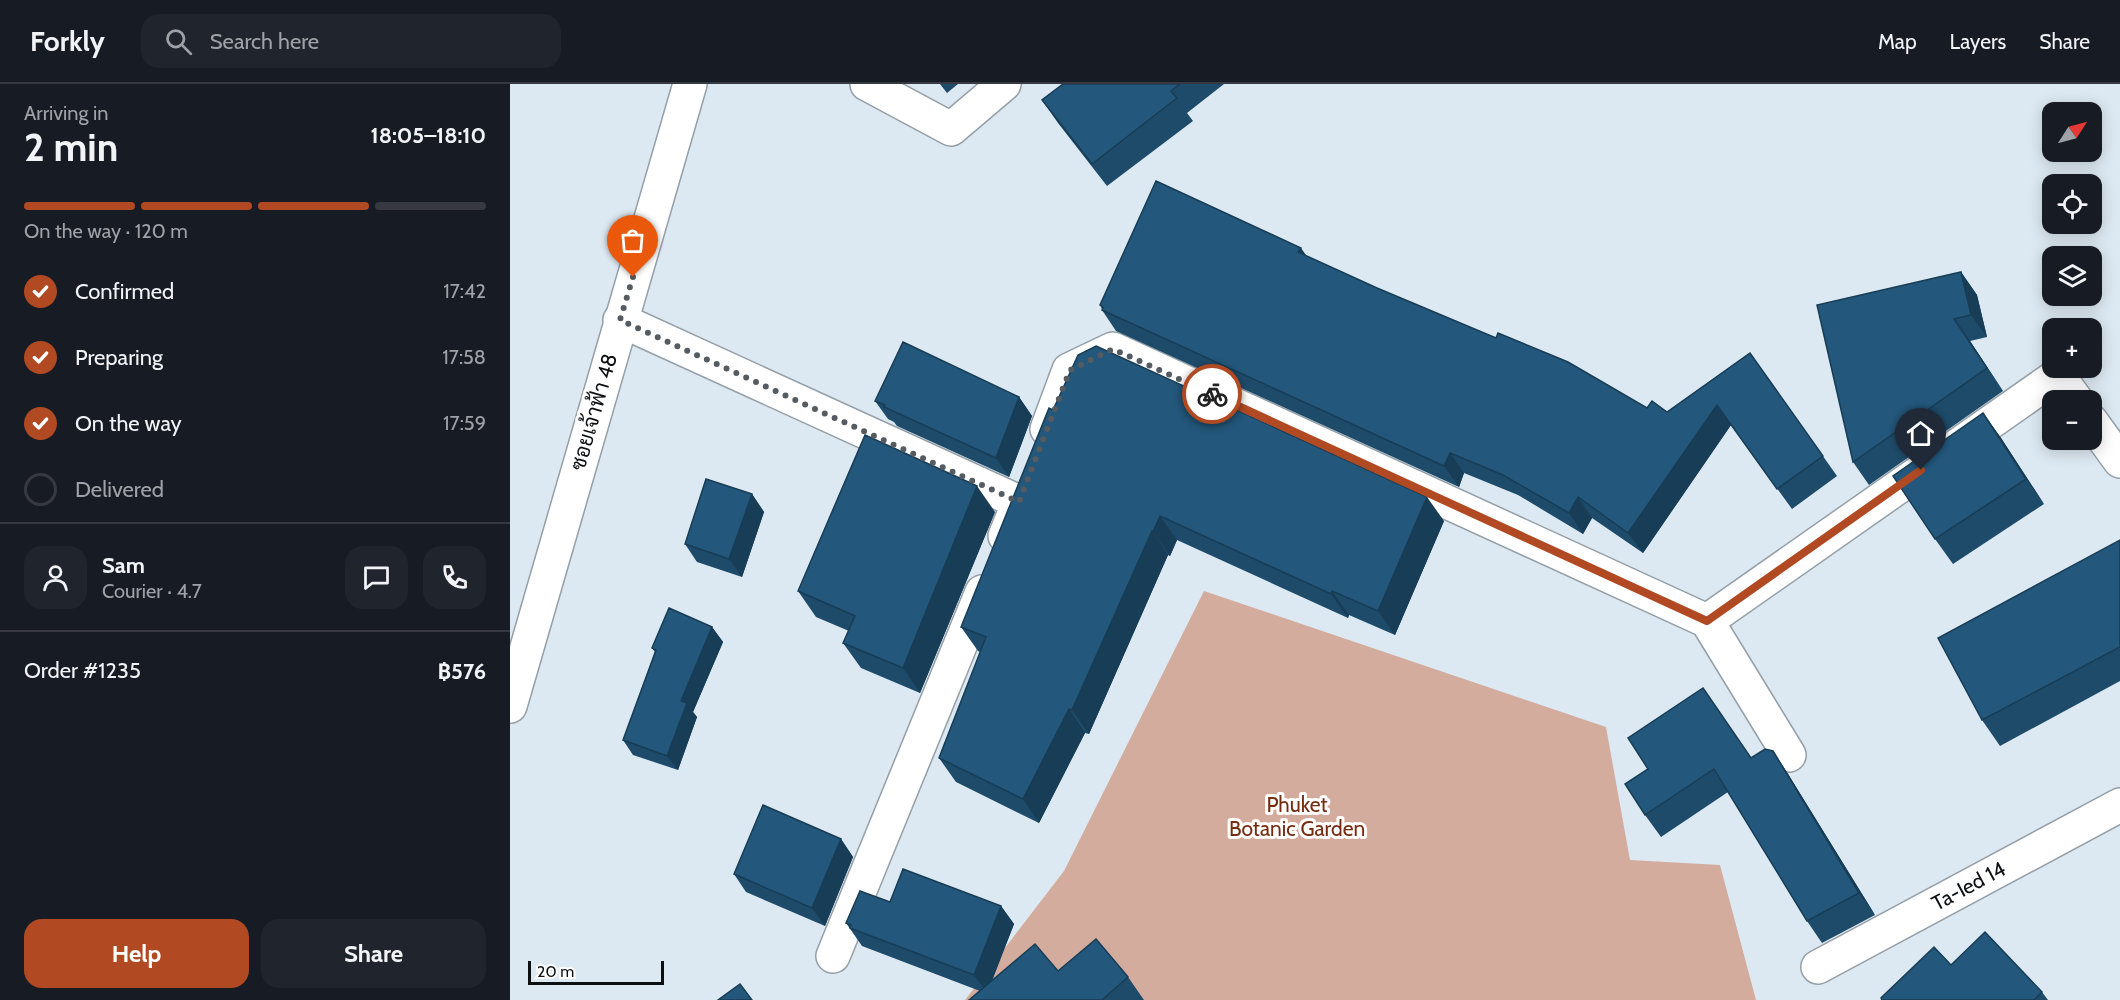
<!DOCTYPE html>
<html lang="en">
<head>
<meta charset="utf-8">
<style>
	body { margin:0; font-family:Cabin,Sarabun,sans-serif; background:#20242c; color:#f1f3f6; height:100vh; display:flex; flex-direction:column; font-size:22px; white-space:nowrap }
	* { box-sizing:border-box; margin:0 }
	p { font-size:20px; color:#9ea1a6 }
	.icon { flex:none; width:33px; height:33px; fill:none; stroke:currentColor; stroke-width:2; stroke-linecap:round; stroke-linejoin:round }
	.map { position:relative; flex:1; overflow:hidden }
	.side { display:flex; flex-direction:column; background:#171b24; width:510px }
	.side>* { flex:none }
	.needle { width:39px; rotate:54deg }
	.tools { position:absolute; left:1532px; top:18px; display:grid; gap:12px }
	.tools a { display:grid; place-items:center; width:60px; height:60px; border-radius:12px; background:#171b24; box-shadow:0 3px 15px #0003; font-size:30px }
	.scale { position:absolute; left:18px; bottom:15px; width:136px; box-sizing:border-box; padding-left:6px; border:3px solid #0c1013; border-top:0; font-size:16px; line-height:21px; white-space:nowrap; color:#0c1013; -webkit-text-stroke:4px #fff; paint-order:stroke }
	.pin { position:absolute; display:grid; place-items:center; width:51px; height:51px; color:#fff; margin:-62px -26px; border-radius:50% 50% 50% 0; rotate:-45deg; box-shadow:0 0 6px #0007 }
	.pin .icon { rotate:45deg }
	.courier { position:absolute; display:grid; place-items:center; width:60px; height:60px; margin:-30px; border:4px solid #b14a22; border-radius:50%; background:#fff; color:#222; box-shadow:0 2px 8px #0007 }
	.headline em { font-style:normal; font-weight:700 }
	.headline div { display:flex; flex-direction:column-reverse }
	.headline { display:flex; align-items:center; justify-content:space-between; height:102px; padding:0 24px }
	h1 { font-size:39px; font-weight:700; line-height:45px }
	.bar { display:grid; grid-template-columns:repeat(4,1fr); gap:9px 6px; align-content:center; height:72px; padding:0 24px }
	.bar i { height:8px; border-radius:4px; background:#363941 }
	.bar .on { background:#b14a22 }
	.bar p { grid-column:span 4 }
	.line { display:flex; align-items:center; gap:15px; padding:0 24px; border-top:2px solid #363941 }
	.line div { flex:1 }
	.round { display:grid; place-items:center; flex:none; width:63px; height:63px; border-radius:18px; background:#20242c }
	ol { padding:0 24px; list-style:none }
	li { display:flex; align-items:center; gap:18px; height:66px }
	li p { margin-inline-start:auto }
	li .icon { padding:6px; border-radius:50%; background:#b14a22; color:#fff; stroke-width:4 }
	li:last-child { color:#9ea1a6 }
	li i { width:33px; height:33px; border:3px solid #363941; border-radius:50% }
	.cta { display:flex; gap:12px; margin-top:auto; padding:12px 24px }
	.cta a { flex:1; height:69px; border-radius:18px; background:#b14a22; color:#fff; font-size:24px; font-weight:700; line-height:69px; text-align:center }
	.cta a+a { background:#20242c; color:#f1f3f6 }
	header { display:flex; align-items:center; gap:36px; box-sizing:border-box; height:84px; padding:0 30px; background:#171b24; border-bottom:2px solid #363941 }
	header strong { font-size:28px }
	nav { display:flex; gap:33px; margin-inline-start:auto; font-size:21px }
	.search { width:420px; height:54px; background:#20242c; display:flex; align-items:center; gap:15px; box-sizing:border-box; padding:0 21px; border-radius:18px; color:#9ea1a6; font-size:22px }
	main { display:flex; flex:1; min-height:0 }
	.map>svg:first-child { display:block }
	.green { fill:#d3ac9e }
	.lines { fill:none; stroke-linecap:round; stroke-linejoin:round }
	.minor-casing { stroke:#949fa8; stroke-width:36 }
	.minor { stroke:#fff; stroke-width:33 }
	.wall { fill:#1e4b6a }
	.shaded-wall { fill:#183d56 }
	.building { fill:#23577b; stroke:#183d56; stroke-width:1.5 }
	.done { stroke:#555c61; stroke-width:6; stroke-dasharray:0 10.8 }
	.route { stroke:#b14a22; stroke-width:8 }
	.labels { text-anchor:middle; stroke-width:6; stroke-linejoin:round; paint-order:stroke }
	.street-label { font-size:21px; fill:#0c1013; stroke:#fff }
	.park-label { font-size:21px; fill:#752c0f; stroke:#fff }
</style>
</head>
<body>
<header>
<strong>Forkly</strong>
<div class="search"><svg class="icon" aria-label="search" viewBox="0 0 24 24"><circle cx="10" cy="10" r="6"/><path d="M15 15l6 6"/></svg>Search here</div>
<nav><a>Map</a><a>Layers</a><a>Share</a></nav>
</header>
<main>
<section class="side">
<div class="headline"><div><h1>2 min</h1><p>Arriving in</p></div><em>18:05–18:10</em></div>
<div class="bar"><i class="on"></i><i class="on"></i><i class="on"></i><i></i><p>On the way · 120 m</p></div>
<ol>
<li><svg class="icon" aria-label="check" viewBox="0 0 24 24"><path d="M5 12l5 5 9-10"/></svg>Confirmed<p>17:42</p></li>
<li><svg class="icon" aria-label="check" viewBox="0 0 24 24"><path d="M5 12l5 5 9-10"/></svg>Preparing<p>17:58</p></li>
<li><svg class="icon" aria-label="check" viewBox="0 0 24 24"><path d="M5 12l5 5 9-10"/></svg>On the way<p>17:59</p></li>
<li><i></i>Delivered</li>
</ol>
<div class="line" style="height:108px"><a class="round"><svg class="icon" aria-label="person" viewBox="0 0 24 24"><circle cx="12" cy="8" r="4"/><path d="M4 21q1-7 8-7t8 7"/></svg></a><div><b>Sam</b><p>Courier · 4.7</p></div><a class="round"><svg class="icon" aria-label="chat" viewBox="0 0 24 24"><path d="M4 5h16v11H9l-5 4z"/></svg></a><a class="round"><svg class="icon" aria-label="phone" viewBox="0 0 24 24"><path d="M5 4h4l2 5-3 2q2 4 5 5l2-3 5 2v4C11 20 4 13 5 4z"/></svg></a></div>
<div class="line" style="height:78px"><div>Order #1235</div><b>฿576</b></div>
<div class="cta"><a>Help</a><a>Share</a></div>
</section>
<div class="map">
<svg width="1610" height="916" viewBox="0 0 1610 916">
	<rect width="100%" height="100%" fill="#dde9f2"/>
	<path class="green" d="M694,507L1096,643L1120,776L1210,781L1246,916H455L554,787Z"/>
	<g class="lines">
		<g class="minor-casing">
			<g id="minor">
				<path d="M357,0L441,45L494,0"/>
				<path d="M110,236L509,418L495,452"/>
				<path d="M1581,337L1610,377"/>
				<path d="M537,345L559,286L603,265L1197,537L1279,671"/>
				<path d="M1197,537L1548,291L1566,316"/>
				<path d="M0,622L180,0"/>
				<path d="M323,872L472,508"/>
				<path id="s1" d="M1308,883L1610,721"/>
			</g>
		</g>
		<use href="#minor" class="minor"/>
	</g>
	<path class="wall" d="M430,0H448L437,9Z
		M553,0H714L677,29L683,37L597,102L548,39L532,16Z
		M797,172L867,204L1137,324L1157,328L1240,269L1327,392L1282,425L1221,341L1133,469L1082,434L1073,450L1008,411L954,389L949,403L606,247L592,226V225L590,221Z
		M1451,188L1467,211L1477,253L1460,257L1493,307L1359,401L1343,378Z
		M509,313L522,332L499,393L387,342L384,338L378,335L365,317Z
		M543,326L934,437L885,551L839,531L838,534L667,456L660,472L658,471L579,650L575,649L529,739L446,698L429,674L470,568L468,567L451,543Z
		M1473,329L1491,354L1534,420L1443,480L1425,455Z
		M242,410L254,428L232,493L187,478L175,460Z
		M485,428L410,609L351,584L333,559L339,547L306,533L288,507Z
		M1610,456V597L1490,662L1472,636Z
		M202,543L213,558L183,628L187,633L168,686L123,671L113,656L145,568L142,564Z
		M1263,667L1278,690L1365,831L1312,859L1297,837L1218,708L1151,753L1135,731L1138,685L1241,674Z
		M331,755L343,773L315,842L236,808L224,790Z
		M380,818L491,822L504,840L482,897L548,887L618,893L634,916H459L470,907L352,862L336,839Z
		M1441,881L1532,908L1538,916H1372Z"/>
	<path class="shaded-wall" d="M791,164L805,184L788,168Z
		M1451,188L1467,211L1477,253L1461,231Z
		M1444,235L1460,257L1493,307L1477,284Z
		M509,313L522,332L499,393L486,374Z
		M1207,321L1221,341L1133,469L1118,449Z
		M1473,329L1491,354L1534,420L1516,395Z
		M940,369L954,389L949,403L934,382Z
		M467,402L485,428L410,609L393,584Z
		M242,410L254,428L232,493L219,475Z
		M917,413L934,437L885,551L868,527Z
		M1068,413L1082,434L1073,450L1059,429Z
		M650,432L667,456L660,472L643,448Z
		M642,447L658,471L579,650L562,626Z
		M822,507L839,531L838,534L821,510Z
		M202,543L213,558L183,628L187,633L168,686L157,672L171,617Z
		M559,625L575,649L529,739L513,715Z
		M1263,667L1278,690L1365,831L1349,809Z
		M331,755L343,773L315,842L302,824Z
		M491,822L504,840L477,909L464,891Z"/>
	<path class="building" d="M553,0H670L661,7L667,14L582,80L532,16Z
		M646,97L791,164L788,168L867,204L986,254L988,249L1058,278L1137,324L1142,317L1157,328L1240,269L1313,372L1267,405L1207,321L1118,449L1068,413L1059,429L993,391L940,369L934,382L592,226L593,223L590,221Z
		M1451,188L1461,231L1444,235L1477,284L1343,378L1307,221Z
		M393,258L509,313L486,374L374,323L375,321L365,317Z
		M586,262L917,413L868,527L822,507L821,510L650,432L643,448L642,447L562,626L559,625L513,715L429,674L476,553L451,543L539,324L543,326L568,271Z
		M1473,329L1516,395L1425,455L1383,392Z
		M355,351L467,402L393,584L333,559L345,532L288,507Z
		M196,395L242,410L219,475L175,460Z
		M1610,456V563L1472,636L1428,554Z
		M159,524L202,543L171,617L177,619L157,672L113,656L146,566L142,564Z
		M1193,604L1241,674L1255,665L1263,667L1349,809L1297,837L1204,685L1135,731L1115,700L1138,685L1118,654Z
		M253,721L331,755L302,824L224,790Z
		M393,785L491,822L464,891L340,844L341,841L336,839L350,807L380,818Z
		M1475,848L1532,908L1524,916H1372L1371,914L1424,863L1441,881Z
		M586,855L618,893L592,916H459L525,860L548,887Z
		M230,900L242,916H208Z"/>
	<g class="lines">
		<path class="done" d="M123,193L110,236L509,418L560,286L603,265L702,310"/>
		<path class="route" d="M702,310L1197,537L1411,386"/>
	</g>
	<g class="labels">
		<g class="street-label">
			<text transform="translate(84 328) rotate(-74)" y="7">ซอยเจ้าฟ้า 48</text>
			<text dy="7" stroke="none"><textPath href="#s1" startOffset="171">Ta-Ied 14</textPath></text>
		</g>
		<g class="park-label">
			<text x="787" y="728">Phuket<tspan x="787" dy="24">Botanic Garden</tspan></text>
		</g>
	</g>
</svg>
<div class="tools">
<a><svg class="needle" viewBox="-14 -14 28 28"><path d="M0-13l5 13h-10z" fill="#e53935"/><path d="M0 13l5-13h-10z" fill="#9ea1a6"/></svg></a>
<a><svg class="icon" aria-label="locate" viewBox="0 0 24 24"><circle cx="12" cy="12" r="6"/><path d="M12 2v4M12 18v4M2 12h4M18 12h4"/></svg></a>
<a><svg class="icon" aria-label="layers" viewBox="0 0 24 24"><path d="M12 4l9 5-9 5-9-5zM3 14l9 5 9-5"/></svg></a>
<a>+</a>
<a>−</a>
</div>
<div class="scale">20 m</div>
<div class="pin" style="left:123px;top:193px;background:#ea580c"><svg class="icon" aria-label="bag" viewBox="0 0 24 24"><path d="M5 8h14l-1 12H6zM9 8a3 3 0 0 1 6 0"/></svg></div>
<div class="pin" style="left:1411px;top:386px;background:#1f2937"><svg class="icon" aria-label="home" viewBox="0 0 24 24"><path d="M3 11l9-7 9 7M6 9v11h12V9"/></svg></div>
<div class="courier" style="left:702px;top:310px"><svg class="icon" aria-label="bike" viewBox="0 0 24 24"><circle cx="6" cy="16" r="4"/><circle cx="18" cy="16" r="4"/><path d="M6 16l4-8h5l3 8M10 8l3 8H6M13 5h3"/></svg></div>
</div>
</main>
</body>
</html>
